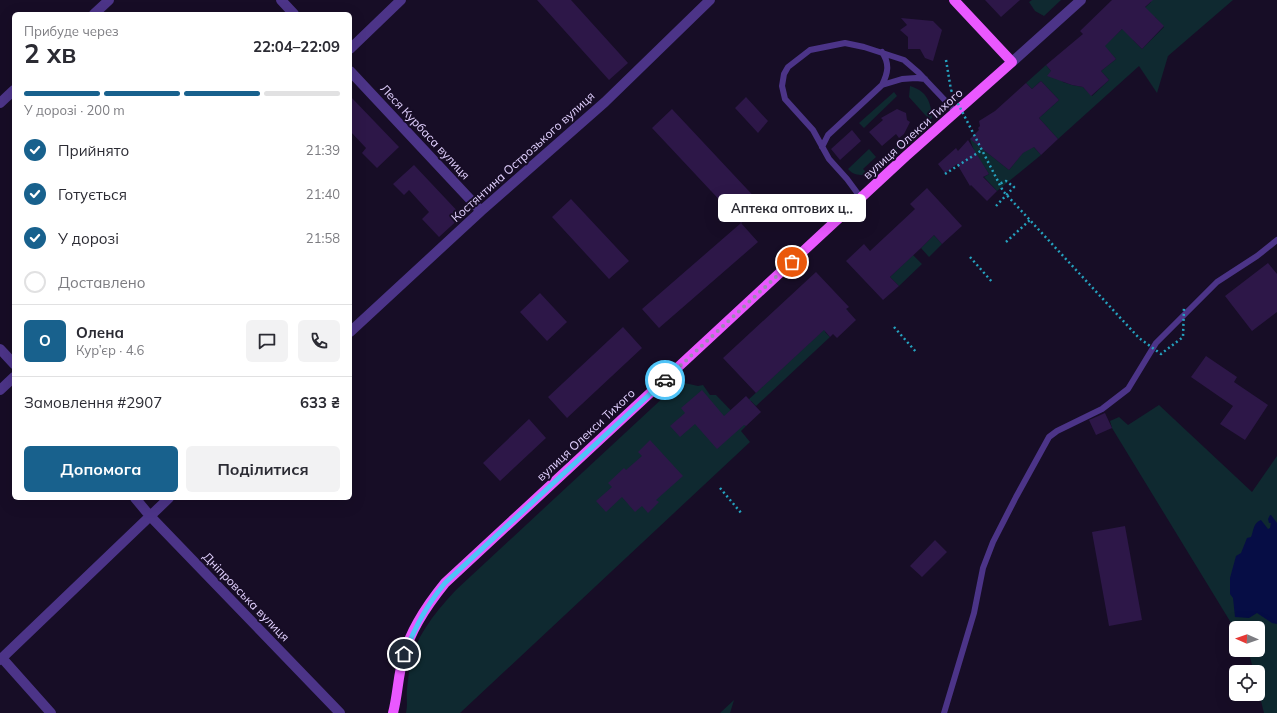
<!DOCTYPE html>
<html lang="uk">
<head>
<meta charset="utf-8">
<style>
	body { margin:0; font-family:Mulish,sans-serif; background:#f2f2f3; color:#2b2b33; height:100vh; display:flex; flex-direction:column; font-size:15px; white-space:nowrap }
	* { box-sizing:border-box; margin:0 }
	p { font-size:13px; color:#7c7c81 }
	.icon { flex:none; width:22px; height:22px; fill:none; stroke:currentColor; stroke-width:2; stroke-linecap:round; stroke-linejoin:round }
	.map { position:relative; flex:1; overflow:hidden }
	.sheet { position:absolute; left:12px; top:12px; width:340px; height:488px; display:flex; flex-direction:column; background:#fff; border-radius:6px; box-shadow:0 4px 16px #0002 }
	.sheet>* { flex:none }
	.needle { width:26px; rotate:272deg }
	.controls { position:absolute; left:1229px; top:621px; display:grid; gap:8px }
	.controls a { display:grid; place-items:center; width:36px; height:36px; border-radius:6px; background:#fff; box-shadow:0 4px 16px #0002; font-size:20px }
	.pin { position:absolute; display:grid; place-items:center; width:34px; height:34px; color:#fff; margin:-17px; border:2px solid #fff; border-radius:50%; box-shadow:0 1px 4px #0007 }
	.courier { position:absolute; display:grid; place-items:center; width:40px; height:40px; margin:-20px; border:3px solid #4fc3f7; border-radius:50%; background:#fff; color:#222; box-shadow:0 1px 5px #0007 }
	.bubble { position:absolute; height:28px; border-radius:6px; background:#fff; box-shadow:0 4px 16px #0002; font-size:13px; font-weight:700; line-height:28px; text-align:center }
	.headline em { font-style:normal; font-weight:700 }
	.headline div { display:flex; flex-direction:column-reverse }
	.headline { display:flex; align-items:center; justify-content:space-between; height:68px; padding:0 12px }
	h1 { font-size:26px; font-weight:700; line-height:30px }
	.bar { display:grid; grid-template-columns:repeat(4,1fr); gap:6px 4px; align-content:center; height:48px; padding:0 12px }
	.bar i { height:5px; border-radius:3px; background:#e1e1e2 }
	.bar .current { background:#18618d }
	.bar p { grid-column:span 4 }
	.line { display:flex; align-items:center; gap:10px; padding:0 12px; border-top:1px solid #e1e1e2 }
	.line div { flex:1 }
	.round { display:grid; place-items:center; flex:none; width:42px; height:42px; border-radius:6px; background:#f2f2f3 }
	ol { padding:0 12px; list-style:none }
	li { display:flex; align-items:center; gap:12px; height:44px }
	li p { margin-inline-start:auto }
	li .icon { padding:4px; border-radius:50%; background:#18618d; color:#fff; stroke-width:4 }
	li:last-child { color:#7c7c81 }
	li i { width:22px; height:22px; border:2px solid #e1e1e2; border-radius:50% }
	.action { display:flex; gap:8px; margin-top:auto; padding:8px 12px }
	.action a { flex:1; height:46px; border-radius:6px; background:#18618d; color:#fff; font-size:16px; font-weight:700; line-height:46px; text-align:center }
	.action a+a { background:#f2f2f3; color:#2b2b33 }
	.map>svg:first-child { display:block }
	.green { fill:#0f2930; fill-rule:evenodd }
	.water { fill:#060d45 }
	.building { fill:#2d1748 }
	.lines { fill:none; stroke-linecap:round; stroke-linejoin:round }
	.path { stroke:#25a2bf; stroke-width:2.5; stroke-dasharray:2 3; stroke-linecap:butt }
	.service { stroke:#4c3488; stroke-width:6 }
	.minor { stroke:#4c3488; stroke-width:10 }
	.primary { stroke:#ea58ff; stroke-width:10 }
	.path-bridge { stroke:#25a2bf; stroke-width:2.5; stroke-dasharray:2 3; stroke-linecap:butt }
	.done { stroke:#9b8cb3; stroke-width:4; stroke-dasharray:0 7.2 }
	.route { stroke:#4fc3f7; stroke-width:5 }
	.labels { text-anchor:middle; stroke-width:4; stroke-linejoin:round; paint-order:stroke }
	.street-label { font-size:12px; fill:#e2d1ff; stroke:#170d26 }
</style>
</head>
<body>
<div class="map">
<svg width="1277" height="713" viewBox="0 0 1277 713">
	<rect width="100%" height="100%" fill="#170d26"/>
	<path class="green" d="M1032,0H1061L1044,16L1035,11L1029,2Z
		M1149,0H1233L1168,56L1157,93L1139,66L1058,139L1039,118L1059,100L1041,81L1032,89L1026,83L1046,65L1055,76L1057,75L1063,82L1072,85L1083,87L1092,96L1109,80L1101,71L1116,59L1104,46L1151,2ZM1155,17L1164,27L1142,49L1133,40Z
		M910,86C927,91 931,102 932,118L868,175C860,175 854,176 848,169L869,149L876,157L863,169L868,174L927,117L909,97Z
		M894,92L897,96L864,128L859,123Z
		M979,130L984,150L1009,170L1025,150L1034,147L1041,155L997,191L984,177L989,174L974,151L970,139Z
		M934,235L942,244L929,257L921,248Z
		M913,255L922,264L899,286L890,277Z
		M846,309L848,311L825,332L830,337L756,406L751,401H747Z
		M680,382L698,386L703,385L710,395H716L746,426L741,431L750,442L460,713H406C408,703 406,698 407,689C408,680 409,670 411,661C417,634 438,609 457,589Z
		M1159,405L1252,492L1277,456V713H1264L1258,689V672H1254L1248,650H1258V628H1236V631L1112,428L1110,421L1119,417L1128,425Z
		M734,700L730,713H720Z"/>
	<path class="water" d="M1270,515H1271L1277,523V624L1272,623L1257,613L1249,618L1235,617L1233,598L1230,594V578L1236,556L1241,553L1247,538L1251,537C1254,530 1253,523 1261,520L1268,529L1270,528L1271,523H1269L1268,519Z"/>
	<path class="building" d="M537,0H571L628,63L609,80Z
		M985,0H1020L1001,17Z
		M1112,0H1153L1145,7L1164,26L1142,49L1122,29L1105,46L1116,59L1101,71L1109,80L1091,96L1083,87L1072,85L1047,76L1051,71L1046,65L1083,34L1080,31Z
		M901,18L933,21L942,30L933,61L925,58L920,49H908V37L900,30L907,25Z
		M1041,81L1059,100L1039,118L1058,139L1041,155L1034,147L1023,153L1009,170L970,139L979,130L978,128L980,126L979,121L995,111L1026,83L1032,89Z
		M350,96L399,147L377,168L362,153L366,148L350,131Z
		M746,97L768,121L758,133L735,108Z
		M672,109L761,204L741,223L652,128Z
		M897,109L906,113L907,120L910,122L904,134L899,138L896,134L882,146L869,132L883,120L881,118Z
		M852,130L861,141L840,160L831,149Z
		M968,140L989,174L983,177L997,191L987,201L971,185L970,186L957,164L945,173L938,164L956,148L958,151Z
		M414,165L462,216L439,237L422,219L429,212L409,190L404,195L393,184Z
		M927,188L962,226L942,244L934,235L921,248L890,277L899,286L883,300L846,261L864,244L870,251L915,209L910,204Z
		M571,199L629,261L609,279L552,217Z
		M741,223L758,242L659,328L642,309Z
		M1268,263L1277,274V312L1252,331L1225,296Z
		M816,272L849,307L846,309L856,320L837,338L833,334L830,337L824,330L756,393L723,358Z
		M540,293L567,322L547,341L520,312Z
		M623,327L642,348L567,418L548,397Z
		M1206,356L1237,377L1234,382L1268,405L1245,440L1220,424L1233,406L1191,377Z
		M702,390L724,416L746,396L761,412L746,426L744,425L717,449L695,424L680,437L670,426L685,413L681,408Z
		M1105,413L1112,428L1096,435L1089,420Z
		M529,419L546,438L500,481L483,463Z
		M650,440L683,476L656,500L659,502L648,513L642,506L635,512L622,497L606,512L596,501L612,487L608,483L624,468L626,470L642,456L638,452Z
		M1125,526L1142,620L1109,626L1092,532Z
		M935,540L947,552L922,577L910,566Z"/>
	<g class="lines">
		<path class="path" d="M946,60L951,90
			M945,174L982,150
			M996,206L1014,187L1006,181L999,184
			M1006,242L1030,220
			M970,257L993,283
			M894,327L917,353
			M720,488L742,514"/>
		<path class="service" d="M882,52C890,64 888,73 882,85
			M822,147L828,135L882,85L902,79L916,78L925,79
			M861,198L847,179L829,159L813,130L785,99L782,86L784,74L788,67L810,50L845,43L864,47L904,60L919,73L956,112
			M944,713L974,613L983,568L993,542L1016,497L1049,437L1057,431L1102,409L1128,389L1156,343L1217,282L1257,256L1277,240"/>
		<path class="minor" d="M281,0L294,14
			M94,14L109,0
			M350,49L401,0
			M1012,62L1081,0
			M350,71L481,211
			M0,103L14,90
			M350,332L481,211L605,102L710,0
			M0,349L14,364
			M0,390L14,377
			M135,498L150,516L340,713
			M2,658L51,713
			M0,660L169,498"/>
		<path class="primary" d="M393,713C398,694 398,674 404,655C411,628 428,604 445,583L906,156L1012,62L954,0"/>
		<path class="path-bridge" d="M951,90L1003,191L1139,338L1161,354L1183,337L1184,307"/>
	</g>
	<g class="lines">
		<path class="done" d="M665,380L792,262"/>
		<path class="route" d="M404,654C416,626 426,606 445,583L665,380"/>
	</g>
	<g class="labels">
		<g class="street-label">
			<text transform="translate(425 132) rotate(47)" y="4">Леся Курбаса вулиця</text>
			<text transform="translate(913 134) rotate(-42)" y="4">вулиця Олекси Тихого</text>
			<text transform="translate(523 157) rotate(-42)" y="4">Костянтина Острозького вулиця</text>
			<text transform="translate(586 435) rotate(-43)" y="4">вулиця Олекси Тихого</text>
			<text transform="translate(246 597) rotate(46)" y="4">Дніпровська вулиця</text>
		</g>
	</g>
</svg>
<div class="controls">
<a><svg class="needle" viewBox="-14 -14 28 28"><path d="M0-13l5 13h-10z" fill="#e53935"/><path d="M0 13l5-13h-10z" fill="#7c7c81"/></svg></a>
<a><svg class="icon" aria-label="locate" viewBox="0 0 24 24"><circle cx="12" cy="12" r="6"/><path d="M12 2v4M12 18v4M2 12h4M18 12h4"/></svg></a>
</div>
<div class="pin" style="left:792px;top:262px;background:#ea580c"><svg class="icon" aria-label="bag" viewBox="0 0 24 24"><path d="M5 8h14l-1 12H6zM9 8a3 3 0 0 1 6 0"/></svg></div>
<div class="pin" style="left:404px;top:654px;background:#1f2937"><svg class="icon" aria-label="home" viewBox="0 0 24 24"><path d="M3 11l9-7 9 7M6 9v11h12V9"/></svg></div>
<div class="courier" style="left:665px;top:380px"><svg class="icon" aria-label="car" viewBox="0 0 24 24"><path d="M5 17H2v-5l4-1 3-4h7l3 4 3 1v5h-3M9 17h6M6 11h13"/><circle cx="7" cy="17" r="2"/><circle cx="17" cy="17" r="2"/></svg></div>
<div class="bubble" style="left:718px;top:194px;width:148px">Аптека оптових ц‥</div>
<section class="sheet">
<div class="headline"><div><h1>2 хв</h1><p>Прибуде через</p></div><em>22:04–22:09</em></div>
<div class="bar"><i class="current"></i><i class="current"></i><i class="current"></i><i></i><p>У дорозі · 200 m</p></div>
<ol>
<li><svg class="icon" aria-label="check" viewBox="0 0 24 24"><path d="M5 12l5 5 9-10"/></svg>Прийнято<p>21:39</p></li>
<li><svg class="icon" aria-label="check" viewBox="0 0 24 24"><path d="M5 12l5 5 9-10"/></svg>Готується<p>21:40</p></li>
<li><svg class="icon" aria-label="check" viewBox="0 0 24 24"><path d="M5 12l5 5 9-10"/></svg>У дорозі<p>21:58</p></li>
<li><i></i>Доставлено</li>
</ol>
<div class="line" style="height:72px"><b class="round" style="background:#18618d;color:#fff">О</b><div><b>Олена</b><p>Кур’єр · 4.6</p></div><a class="round"><svg class="icon" aria-label="chat" viewBox="0 0 24 24"><path d="M4 5h16v11H9l-5 4z"/></svg></a><a class="round"><svg class="icon" aria-label="phone" viewBox="0 0 24 24"><path d="M5 4h4l2 5-3 2q2 4 5 5l2-3 5 2v4C11 20 4 13 5 4z"/></svg></a></div>
<div class="line" style="height:52px"><div>Замовлення #2907</div><b>633 ₴</b></div>
<div class="action"><a>Допомога</a><a>Поділитися</a></div>
</section>
</div>
</body>
</html>
